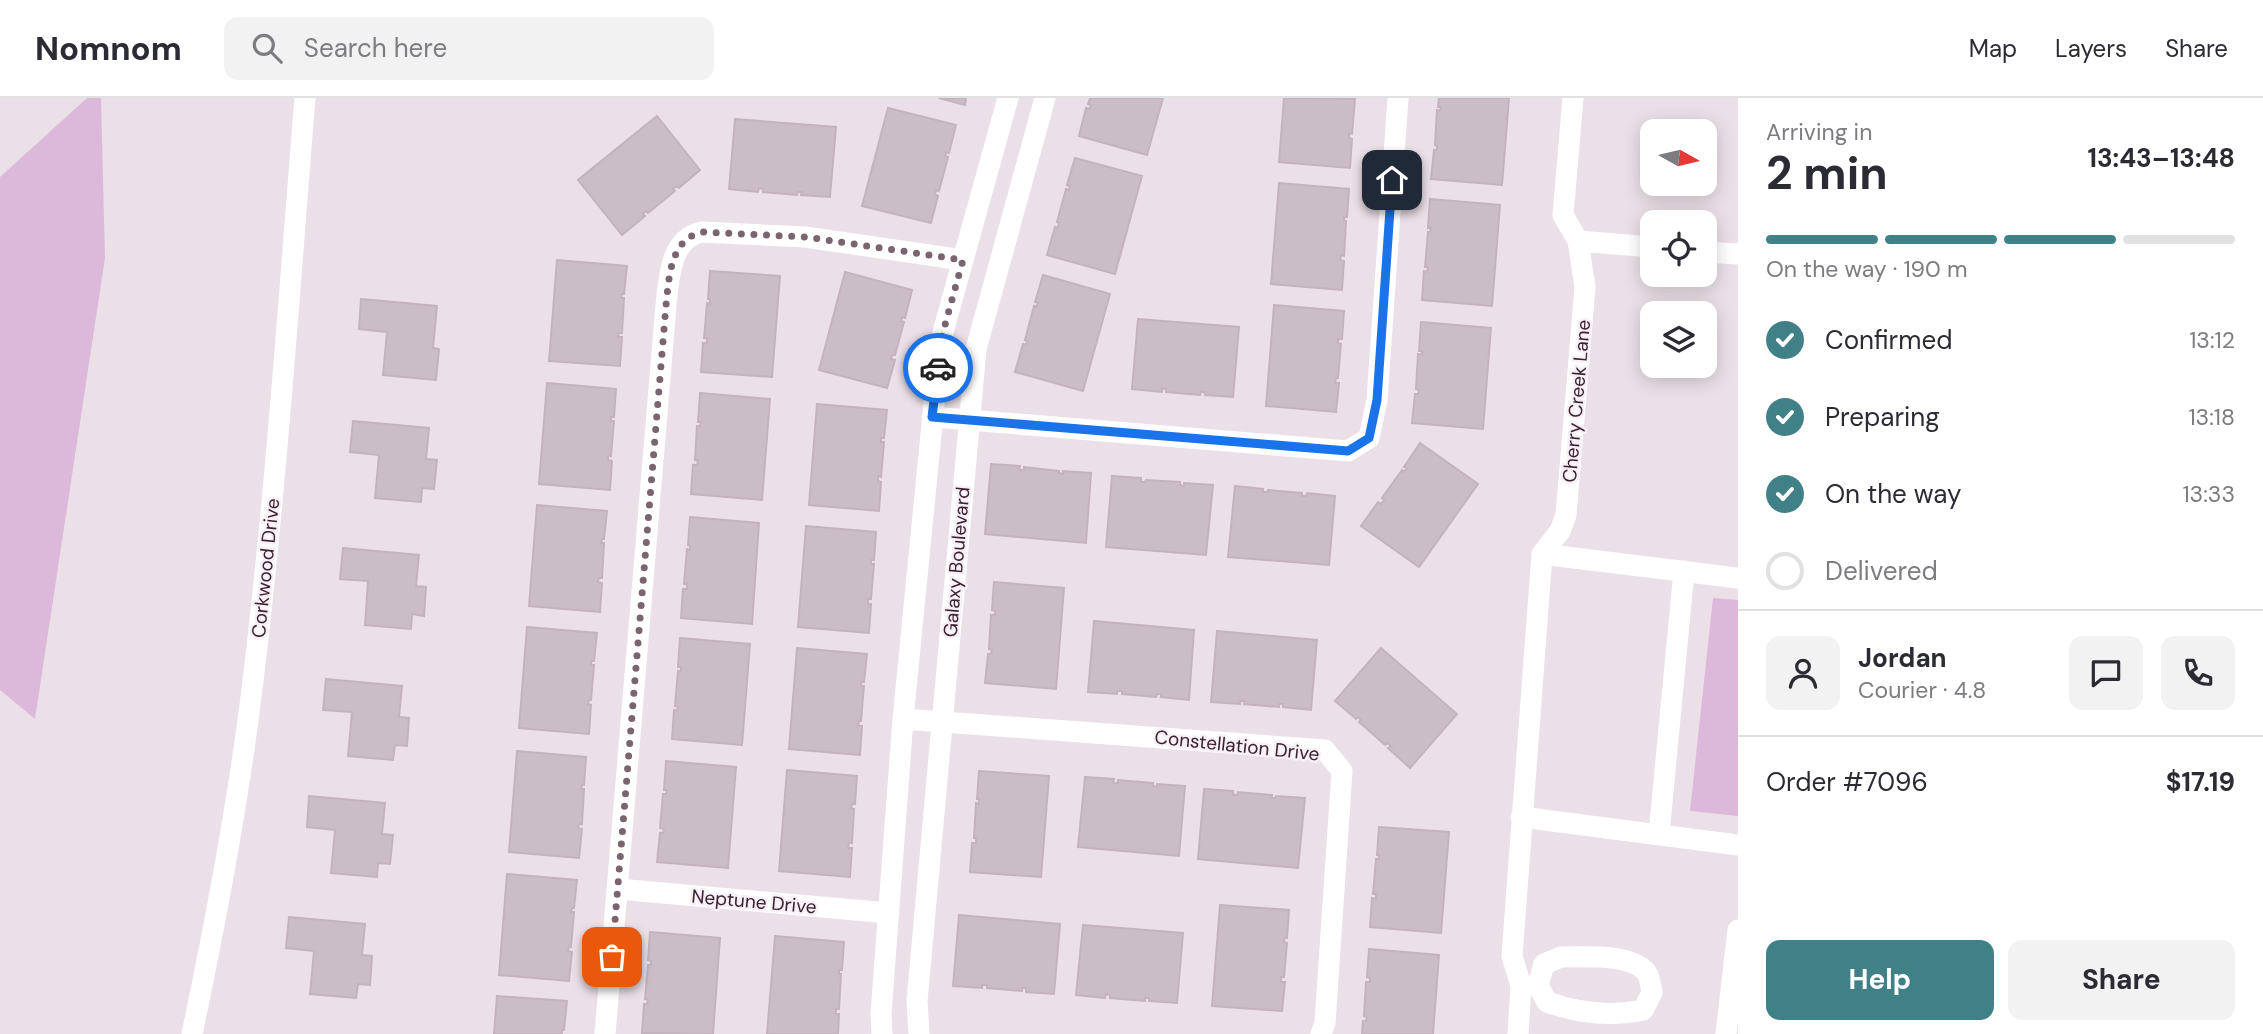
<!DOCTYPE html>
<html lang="en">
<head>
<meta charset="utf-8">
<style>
	body { margin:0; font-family:"DM Sans",sans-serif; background:#f2f2f3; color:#2b2b33; height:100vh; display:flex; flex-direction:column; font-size:26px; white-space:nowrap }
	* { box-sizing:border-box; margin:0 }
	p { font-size:23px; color:#7c7c81 }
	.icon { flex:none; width:38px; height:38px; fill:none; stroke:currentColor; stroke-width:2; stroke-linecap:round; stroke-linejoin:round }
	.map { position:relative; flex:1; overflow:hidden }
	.details { display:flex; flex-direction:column; background:#fff; width:525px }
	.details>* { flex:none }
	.needle { width:46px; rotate:98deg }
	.buttons { position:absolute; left:1640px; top:21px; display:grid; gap:14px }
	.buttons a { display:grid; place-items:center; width:77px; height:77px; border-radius:14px; background:#fff; box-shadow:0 4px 18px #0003; font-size:35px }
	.pin { position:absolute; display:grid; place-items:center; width:60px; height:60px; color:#fff; margin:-30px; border-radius:14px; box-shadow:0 4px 10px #0006 }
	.courier { position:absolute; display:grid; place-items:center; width:70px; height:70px; margin:-35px; border:5px solid #1a73e8; border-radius:50%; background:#fff; color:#222; box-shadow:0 2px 9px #0007 }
	.summary em { font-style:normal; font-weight:700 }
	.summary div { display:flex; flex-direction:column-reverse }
	.summary { display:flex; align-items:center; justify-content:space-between; height:119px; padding:0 28px }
	h1 { font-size:46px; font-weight:700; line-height:52px }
	.bar { display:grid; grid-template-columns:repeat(4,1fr); gap:10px 7px; align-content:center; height:84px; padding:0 28px }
	.bar i { height:9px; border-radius:5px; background:#e1e1e2 }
	.bar .selected { background:#408188 }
	.bar p { grid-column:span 4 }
	.line { display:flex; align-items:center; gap:18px; padding:0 28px; border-top:2px solid #e1e1e2 }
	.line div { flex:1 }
	.round { display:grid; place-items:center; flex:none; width:74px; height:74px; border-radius:14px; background:#f2f2f3 }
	ol { padding:0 28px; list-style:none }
	li { display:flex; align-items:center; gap:21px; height:77px }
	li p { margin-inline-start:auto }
	li .icon { padding:7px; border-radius:50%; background:#408188; color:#fff; stroke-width:4 }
	li:last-child { color:#7c7c81 }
	li i { width:38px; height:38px; border:4px solid #e1e1e2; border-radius:50% }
	.button { display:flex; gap:14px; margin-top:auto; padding:14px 28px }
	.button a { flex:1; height:80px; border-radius:14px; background:#408188; color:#fff; font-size:28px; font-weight:700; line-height:80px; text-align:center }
	.button a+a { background:#f2f2f3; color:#2b2b33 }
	header { display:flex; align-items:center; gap:42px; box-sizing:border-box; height:98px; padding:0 35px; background:#fff; border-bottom:2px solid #e1e1e2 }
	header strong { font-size:33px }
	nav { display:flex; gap:38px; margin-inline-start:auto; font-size:24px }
	.search { width:490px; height:63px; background:#f2f2f3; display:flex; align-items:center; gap:18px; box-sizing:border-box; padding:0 24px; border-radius:14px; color:#7c7c81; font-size:26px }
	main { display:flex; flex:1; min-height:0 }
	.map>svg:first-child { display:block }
	.green { fill:#dcb9da }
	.building { fill:#cbbdc6; stroke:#c4b3be; stroke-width:2 }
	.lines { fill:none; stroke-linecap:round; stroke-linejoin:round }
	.minor { stroke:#fff; stroke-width:21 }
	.done { stroke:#79646f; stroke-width:7; stroke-dasharray:0 12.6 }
	.route { stroke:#1a73e8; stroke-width:9 }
	.labels { text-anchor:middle; stroke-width:5; stroke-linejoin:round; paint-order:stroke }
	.street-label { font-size:19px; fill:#3b212e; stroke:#f7f0f6 }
</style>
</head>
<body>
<header>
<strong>Nomnom</strong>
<div class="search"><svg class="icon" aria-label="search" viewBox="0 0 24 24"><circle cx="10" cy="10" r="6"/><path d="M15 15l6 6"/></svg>Search here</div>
<nav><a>Map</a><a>Layers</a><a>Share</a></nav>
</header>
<main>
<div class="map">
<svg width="1738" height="936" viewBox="0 0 1738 936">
	<rect width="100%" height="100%" fill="#ebe0e7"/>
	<path class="green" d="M87,0H101L105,160L35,621L0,592V79Z
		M1713,500L1738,502V718L1690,713Z"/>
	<path class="building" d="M939,0H966L965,7Z
		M1090,0H1163L1147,57L1079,38L1086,10L1090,11L1091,7L1088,6Z
		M1284,0L1355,1L1352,36L1349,35V40L1352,41L1350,70L1279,64Z
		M1439,0H1509L1502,87L1431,81L1434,52H1437V48L1435,47L1437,12L1440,13L1441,9H1438Z
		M888,10L956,27L949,55L946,54L945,58L948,59L939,93L936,92L935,96L938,98L931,125L862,108Z
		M657,18L700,72L679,90L677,88L673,91L675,93L648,115L646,113L643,116L645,118L622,137L578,82Z
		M735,21L836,29L830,99L801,97L802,94H798L797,97L763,94V91L759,90L758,94L729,91Z
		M1075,60L1142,78L1115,176L1047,157L1055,129L1058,130L1059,125L1057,124L1066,91L1069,92L1070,88L1067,87Z
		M1279,85L1349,91L1347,119H1344V123H1346L1344,158L1341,157L1340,162L1344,163L1342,192L1271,186Z
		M1430,101L1500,107L1492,208L1422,202L1424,173L1427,174L1428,169H1425L1428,134H1430L1431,130H1428Z
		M557,162L627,168L624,196H622L621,200H624L622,235H619L618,239H622L620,268L549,263Z
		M710,173L780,178L772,279L701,274L703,245H707V240H704L707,205L710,206V201H708Z
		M845,174L912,192L905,220L902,219L901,223L904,224L895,257H892L891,261L895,262L887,290L819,272Z
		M1043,177L1110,196L1083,293L1015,274L1023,246L1026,247L1027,243L1025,242L1034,208L1036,209L1038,205L1035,204Z
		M361,201L437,208L433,250L439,251L436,282L383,277L387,234L359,231Z
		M1274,207L1344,213L1342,241H1338V245L1341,246L1338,280H1336L1335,285H1339L1336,314L1266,308Z
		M1138,221L1239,229L1233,299L1205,297V294H1201L1200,297L1166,294V291L1162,290V294L1132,291Z
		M1421,224L1491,230L1483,331L1412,325L1415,296H1418L1419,292L1416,291L1418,256L1422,257V253H1419Z
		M547,285L616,291L614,319H611V323H614L611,358H608V362L612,363L610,392L539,386Z
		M700,295L770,301L762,402L691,396L693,367H697L698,363L695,362L697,328H700L701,324H698Z
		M817,306L887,312L884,340H881V344H884L881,379L878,378V383L881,384L879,413L809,407Z
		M353,323L429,330L426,361L437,362L434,391L422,390L421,404L375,400L379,357L350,354Z
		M1420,345L1478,386L1419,469L1361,428L1378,404L1381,406L1384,402L1382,400L1402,372L1404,374L1407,370L1404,369Z
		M991,366L1020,368L1019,372H1024V369L1059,373V375L1063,376V373L1091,375L1086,445L985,436Z
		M1112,378L1141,380V384H1145L1146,382L1180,384V387L1184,388V385L1213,387L1206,457L1106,449Z
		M1235,388L1263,391V394H1268V392L1302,395V398H1306L1307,395L1335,398L1329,467L1228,459Z
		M537,407L607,413L604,441H602L601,445H604L602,480H599L598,484L602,485L600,514L529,508Z
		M690,419L759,425L752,526L681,520L683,491H687V486H684L687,451L690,452V448L688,447Z
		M806,428L876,434L874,462H871V466H874L871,501H868V506H871L869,535L798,529Z
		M343,450L419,457L416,488L426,489L424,518L412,516L411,531L365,527L368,483L340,481Z
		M994,484L1064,490L1056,591L985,585L988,556H991L992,552L989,551L991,517H995V513L992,512Z
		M1094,523L1194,532L1189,602L1161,599V596H1157L1156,599L1122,596V593H1117V596L1088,594Z
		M527,529L597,535L594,563H591V567H594L591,602H589L588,606L591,607L589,636L519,630Z
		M1217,533L1317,542L1311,612L1283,609V606H1279V609L1244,606L1245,603H1240V606L1211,604Z
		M680,540L750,546L742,647L672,641L674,612L677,613L678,608H675L678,573H681V569H678Z
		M797,550L867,556L864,584H861V588H864L861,623H859L858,628H862L860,657L789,651Z
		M1381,550L1457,616L1410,670L1388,650L1391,648L1387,645L1385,647L1359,624L1361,622L1358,619L1356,621L1335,603Z
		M326,581L402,588L399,619L409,620L407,648L395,647L393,662L348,658L352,614L323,612Z
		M517,653L586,659L584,687H582L581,691H584L582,726H579L578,730L582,731L579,760L509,754Z
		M666,663L736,669L728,770L657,764L660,735H663L664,731L660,730L663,696H666L667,692H664Z
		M787,672L857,678L855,706H852L851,710L854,711L852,745H849L848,750H852L850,779L779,773Z
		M979,673L1049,678L1041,779L970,774L972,745H976V740H974L976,705L979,706V701H977Z
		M1085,679L1114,681L1113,685H1118V682L1153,685V688L1157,689V686L1185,688L1179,758L1078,749Z
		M1204,691L1233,693V697H1237L1238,694L1272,697V700H1276V698L1305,700L1298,770L1198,761Z
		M309,698L385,705L382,736L393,737L390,766L378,765L377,779L331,775L335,732L307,729Z
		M1379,729L1449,734L1441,835L1370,829L1372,800L1376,801V796H1373L1376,761H1379V757H1377Z
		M507,776L577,782L574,810H572L571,814H574L571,849H569L568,853L572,854L569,883L499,877Z
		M1220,807L1289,812L1287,840H1284V844L1287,845L1284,879H1281V884H1285L1282,913L1212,908Z
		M959,817L1060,826L1054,896L1026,894V890H1022V893L987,890V887H982V890L953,888Z
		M289,819L365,826L362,857L372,858L370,887L358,886L356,900L310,896L314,853L286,850Z
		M1083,827L1183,835L1177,905L1149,903V900H1145V903L1110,900V897L1106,896L1105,900L1076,897Z
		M650,834L720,840L713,936L642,935L644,906H647L648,902L645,901L648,867H651V863L648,862Z
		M775,838L844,844L842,872H839V876H841L839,911H836V916H839L838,936H767Z
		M1369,851L1439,857L1433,936H1362L1363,923H1366L1367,919L1364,918L1366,884H1370V880L1367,879Z
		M497,898L567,903L564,932H562L561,936H563H494Z"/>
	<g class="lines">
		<path class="minor" d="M1578,143L1652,149
			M1704,154L1738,156
			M932,319L1348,353L1369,340L1377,302L1398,0
			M1542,456L1738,480
			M903,621L1325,652L1342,673L1325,925L1321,936
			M1521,719L1738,747
			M1659,736L1684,473
			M618,791L889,815
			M1561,859C1584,859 1630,855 1646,874C1650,879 1651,888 1652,895L1643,912C1611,919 1578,915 1547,904L1538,887L1544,866Z
			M192,936C216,822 238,707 252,591C276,395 289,197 305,0
			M605,936L666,207C669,181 670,140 702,134L805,139L963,162
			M882,936L881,916L903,621L940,245L1008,0
			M919,936L917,903L976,251L1045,0
			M1518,936L1521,888L1512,858L1542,456L1560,433L1566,417L1585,189L1578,143L1563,117L1573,0
			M1726,936L1738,832"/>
	</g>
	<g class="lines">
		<path class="done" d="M612,859L666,207C669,180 670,141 702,134L806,139L963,162L940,245L938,270"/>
		<path class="route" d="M938,270L932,319L1348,353L1369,340L1377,302L1392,82"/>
	</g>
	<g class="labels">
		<g class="street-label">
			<text transform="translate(1576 303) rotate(-85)" y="7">Cherry Creek Lane</text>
			<text transform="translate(956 464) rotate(-85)" y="7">Galaxy Boulevard</text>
			<text transform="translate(265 470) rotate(-84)" y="7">Corkwood Drive</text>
			<text transform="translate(1237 647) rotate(6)" y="7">Constellation Drive</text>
			<text transform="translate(754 803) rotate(5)" y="7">Neptune Drive</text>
		</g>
	</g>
</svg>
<div class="buttons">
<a><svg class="needle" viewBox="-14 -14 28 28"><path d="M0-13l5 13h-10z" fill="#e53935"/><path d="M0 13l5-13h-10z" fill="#7c7c81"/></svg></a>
<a><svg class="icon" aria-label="locate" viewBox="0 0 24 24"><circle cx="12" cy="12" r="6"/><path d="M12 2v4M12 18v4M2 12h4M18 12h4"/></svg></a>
<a><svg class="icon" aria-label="layers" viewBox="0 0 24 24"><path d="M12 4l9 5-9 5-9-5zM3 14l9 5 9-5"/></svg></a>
</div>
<div class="pin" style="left:612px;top:859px;background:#ea580c"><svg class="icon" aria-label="bag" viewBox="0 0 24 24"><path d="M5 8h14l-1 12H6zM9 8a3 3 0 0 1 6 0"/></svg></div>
<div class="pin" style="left:1392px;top:82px;background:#1f2937"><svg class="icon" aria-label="home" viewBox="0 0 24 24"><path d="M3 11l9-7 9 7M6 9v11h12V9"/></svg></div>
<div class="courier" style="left:938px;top:270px"><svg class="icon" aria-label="car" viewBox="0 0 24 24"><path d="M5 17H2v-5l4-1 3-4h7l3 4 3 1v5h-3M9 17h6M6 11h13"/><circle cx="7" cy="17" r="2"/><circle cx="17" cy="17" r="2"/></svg></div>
</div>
<section class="details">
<div class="summary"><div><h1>2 min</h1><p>Arriving in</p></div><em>13:43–13:48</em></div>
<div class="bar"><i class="selected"></i><i class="selected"></i><i class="selected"></i><i></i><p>On the way · 190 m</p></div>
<ol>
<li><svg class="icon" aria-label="check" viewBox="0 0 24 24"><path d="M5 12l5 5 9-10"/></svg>Confirmed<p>13:12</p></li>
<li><svg class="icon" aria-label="check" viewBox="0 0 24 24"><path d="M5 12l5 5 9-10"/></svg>Preparing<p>13:18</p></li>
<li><svg class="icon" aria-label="check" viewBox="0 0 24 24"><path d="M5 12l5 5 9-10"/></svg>On the way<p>13:33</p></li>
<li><i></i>Delivered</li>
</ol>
<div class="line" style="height:126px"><a class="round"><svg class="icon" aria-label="person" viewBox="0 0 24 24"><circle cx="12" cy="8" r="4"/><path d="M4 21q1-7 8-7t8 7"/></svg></a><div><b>Jordan</b><p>Courier · 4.8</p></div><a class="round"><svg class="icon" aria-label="chat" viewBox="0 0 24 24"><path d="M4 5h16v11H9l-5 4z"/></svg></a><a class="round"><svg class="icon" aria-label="phone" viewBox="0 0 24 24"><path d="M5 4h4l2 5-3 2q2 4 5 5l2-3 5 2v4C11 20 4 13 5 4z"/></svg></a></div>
<div class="line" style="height:91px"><div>Order #7096</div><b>$17.19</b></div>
<div class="button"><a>Help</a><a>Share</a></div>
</section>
</main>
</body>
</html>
